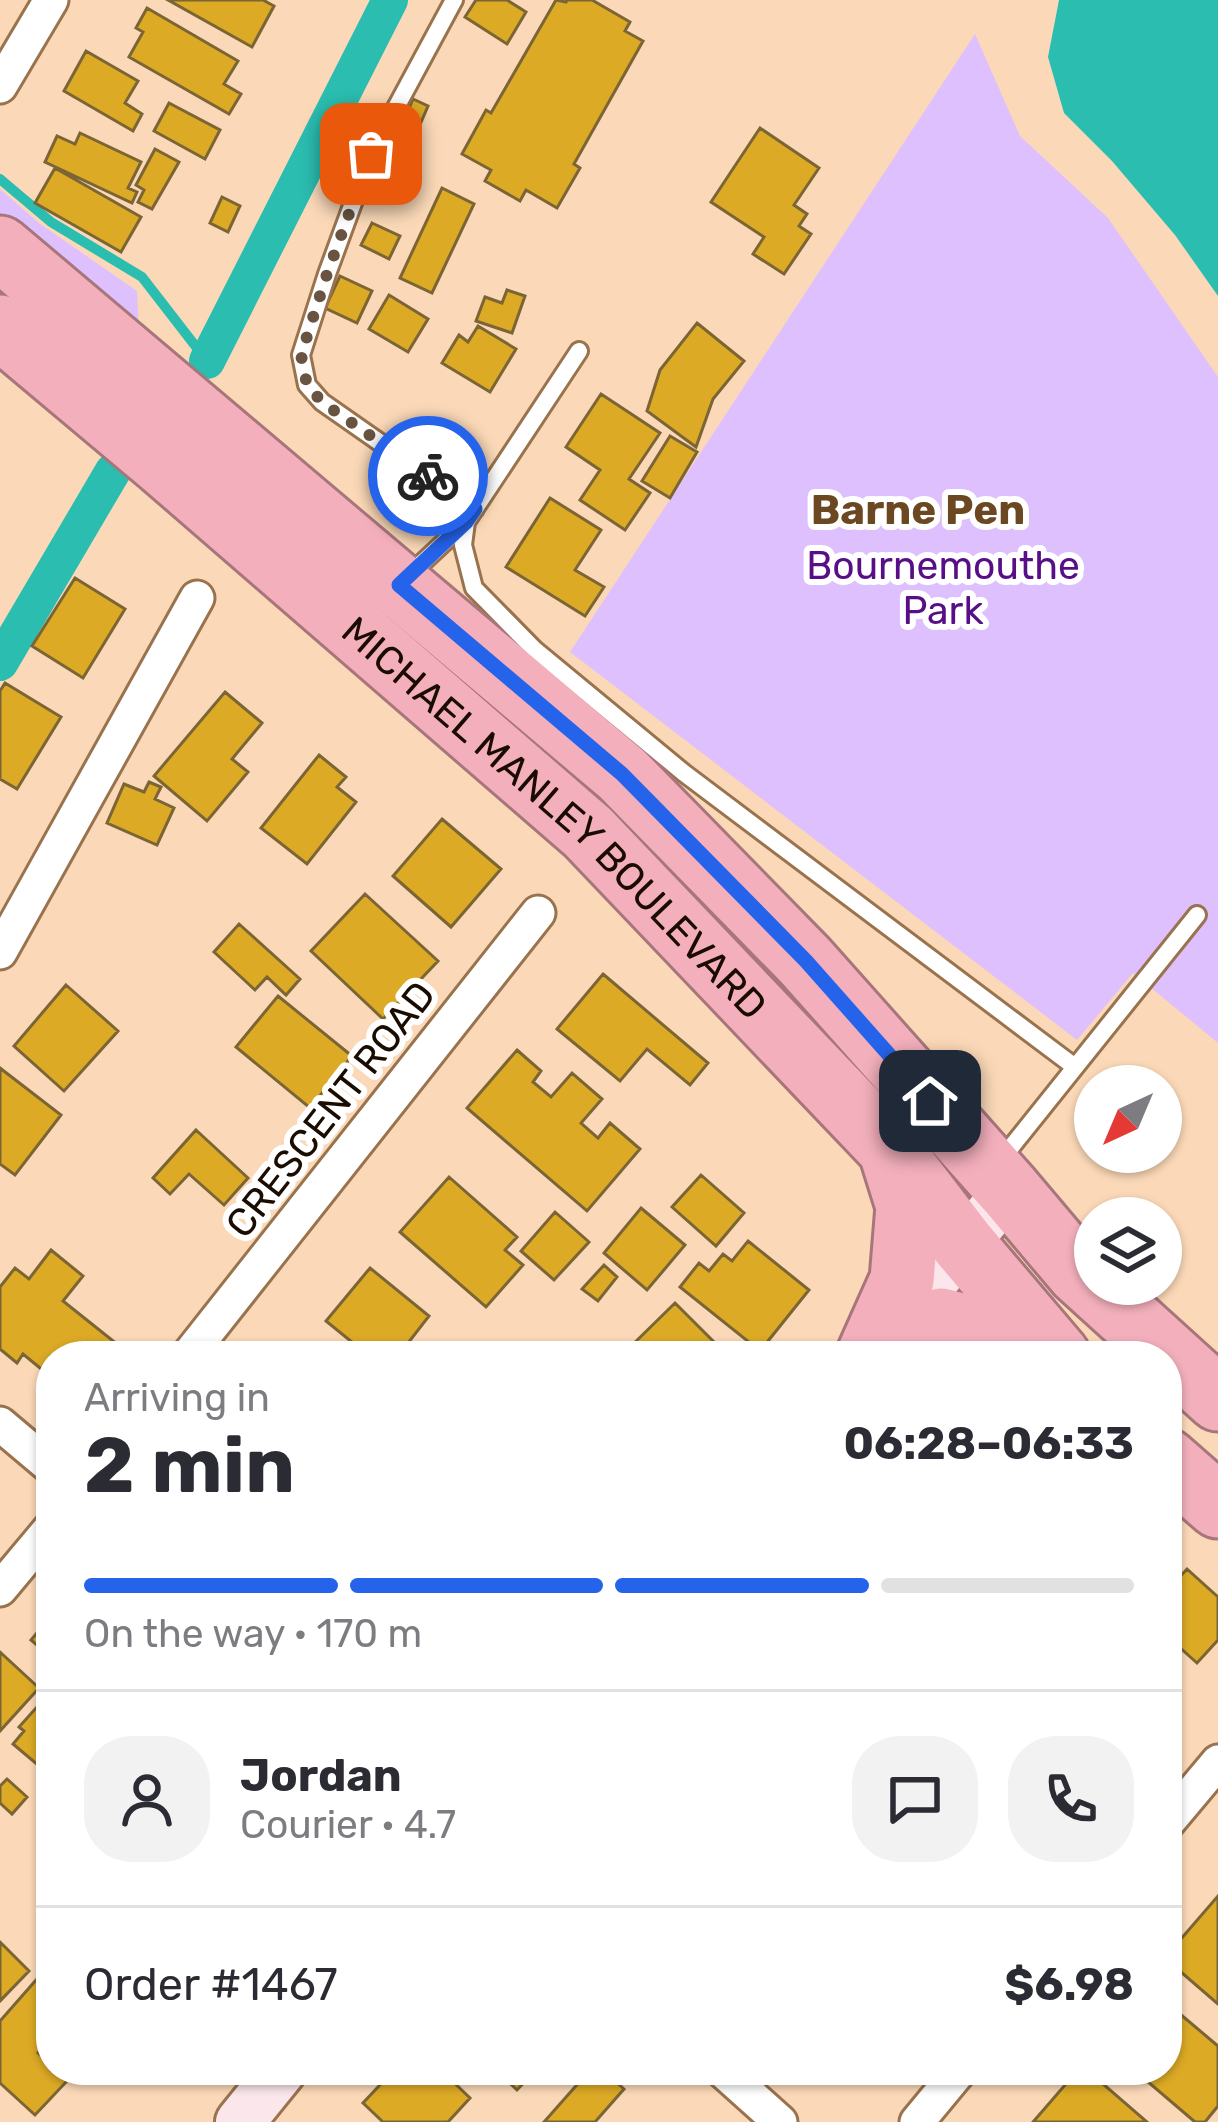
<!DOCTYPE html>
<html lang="en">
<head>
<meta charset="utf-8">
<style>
	body { margin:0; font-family:Rubik,sans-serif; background:#f2f2f3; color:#2b2b33; height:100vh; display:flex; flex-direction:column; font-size:45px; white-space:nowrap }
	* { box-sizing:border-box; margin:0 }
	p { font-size:39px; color:#7c7c81 }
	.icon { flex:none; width:66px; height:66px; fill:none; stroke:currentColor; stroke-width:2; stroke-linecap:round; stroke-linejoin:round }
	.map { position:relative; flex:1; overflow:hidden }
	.side { position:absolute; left:36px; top:1341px; width:1146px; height:744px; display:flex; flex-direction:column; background:#fff; border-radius:48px; box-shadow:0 3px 9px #0004 }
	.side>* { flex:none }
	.needle { width:78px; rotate:224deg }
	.tools { position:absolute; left:1074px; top:1065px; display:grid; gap:24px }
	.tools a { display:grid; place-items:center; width:108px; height:108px; border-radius:50%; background:#fff; box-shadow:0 3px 9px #0004; font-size:60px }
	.pin { position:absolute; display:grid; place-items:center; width:102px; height:102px; color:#fff; margin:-51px; border-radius:24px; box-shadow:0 6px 18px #0006 }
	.courier { position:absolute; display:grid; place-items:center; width:120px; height:120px; margin:-60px; border:9px solid #2563eb; border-radius:50%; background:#fff; color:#222; box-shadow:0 3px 15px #0007 }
	.summary em { font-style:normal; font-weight:700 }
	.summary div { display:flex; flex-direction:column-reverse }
	.summary { display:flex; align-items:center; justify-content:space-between; height:204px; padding:0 48px }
	h1 { font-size:78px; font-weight:700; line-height:90px }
	.bar { display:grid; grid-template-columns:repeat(4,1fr); gap:18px 12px; align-content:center; height:144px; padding:0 48px }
	.bar i { height:15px; border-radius:9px; background:#e1e1e2 }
	.bar .active { background:#2563eb }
	.bar p { grid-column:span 4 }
	.line { display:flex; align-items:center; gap:30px; padding:0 48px; border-top:3px solid #e1e1e2 }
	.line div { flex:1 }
	.round { display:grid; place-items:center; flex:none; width:126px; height:126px; border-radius:48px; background:#f2f2f3 }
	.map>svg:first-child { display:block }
	.green { fill:#ddc0fd }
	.water { fill:#2bbdb0 }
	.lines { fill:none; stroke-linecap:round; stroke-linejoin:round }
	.stream { stroke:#2bbdb0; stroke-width:10 }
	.canal { stroke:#2bbdb0; stroke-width:36 }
	.building { fill:#dcaa25; stroke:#7b6535; stroke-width:3 }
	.lane-casing { stroke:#99734d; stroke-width:22 }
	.street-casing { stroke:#99734d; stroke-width:39 }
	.secondary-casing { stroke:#99734d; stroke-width:54 }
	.highway-casing { stroke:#a7767b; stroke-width:69 }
	.lane { stroke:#fff; stroke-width:16 }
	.street { stroke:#fff; stroke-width:33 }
	.secondary { stroke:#fbe7eb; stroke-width:48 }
	.highway { stroke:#f3afbc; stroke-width:63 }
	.done { stroke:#695441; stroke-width:12; stroke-dasharray:0 21.6 }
	.route { stroke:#2563eb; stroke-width:15 }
	.labels { text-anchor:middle; stroke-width:12; stroke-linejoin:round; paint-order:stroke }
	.park-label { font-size:39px; fill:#570e86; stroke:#fff }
	.street-label { font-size:39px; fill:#1a0c01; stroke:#fff }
	.neighbourhood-label { font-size:42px; font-weight:bold; fill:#6b4821; stroke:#fff }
</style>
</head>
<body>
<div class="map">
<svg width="1218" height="2122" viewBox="0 0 1218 2122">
	<rect width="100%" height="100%" fill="#fbd9b8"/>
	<path class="green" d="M975,34L1020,136L1108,218L1218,377V1043L1133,973L1077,1040L570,652Z
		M0,189L39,223L137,291L139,330L0,214Z"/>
	<path class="water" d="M1059,0H1218V296L1175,235L1112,161L1064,113L1048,57Z"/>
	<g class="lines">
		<path class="stream" d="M0,179L51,222L142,277L207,361"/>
		<path class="canal" d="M207,361L390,0
			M0,663L113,471"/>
	</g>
	<path class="building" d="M168,0H263L274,6L252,47Z
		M476,0H507L526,12L507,44L465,17Z
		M556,0L566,2L567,0H592L630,22L625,31L643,41L574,164L580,168L557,208L526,190L520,201L485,181L491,170L462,154L486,110L491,113Z
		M147,8L238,61L224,84L241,94L229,114L129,57L143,32L136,28Z
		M86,51L138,81L125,103L142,114L133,131L64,91Z
		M413,99L428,106L419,127L404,120Z
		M169,103L220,130L205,159L154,131Z
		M760,128L819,168L794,205L807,214L799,226L811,234L784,274L753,254L764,237L711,202Z
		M80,133L141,162L128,188L137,192L132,203L45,162L57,136L75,144Z
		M155,149L179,162L152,209L138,202L144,190L136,185Z
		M55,168L141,217L121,252L35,203Z
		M377,170L399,182L387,201L366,189Z
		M442,188L474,204L432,293L400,278Z
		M222,197L240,206L228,232L210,223Z
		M372,223L400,236L389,259L361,245Z
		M340,276L372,291L357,323L325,308Z
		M507,290L525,296L512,333L476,321L485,297L502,303Z
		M389,295L428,319L408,352L369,329Z
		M697,323L744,361L713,399L696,447L647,411L660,370Z
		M478,326L516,349L490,392L442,363L459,335L468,342Z
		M601,394L660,433L629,479L650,493L625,530L580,500L600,470L566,447Z
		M670,436L697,452L670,498L642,481Z
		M550,498L601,530L575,570L604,587L585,616L506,567Z
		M75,578L125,609L83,678L32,646Z
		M5,683L61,717L17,789L0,779V691Z
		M225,692L262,723L232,759L248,772L207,821L154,776Z
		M319,755L346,777L337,787L356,802L307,864L261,828Z
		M149,782L161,787L155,799L174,808L157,845L107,823L124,784L144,792Z
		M442,819L501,869L451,927L393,876Z
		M365,894L438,961L383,1019L311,951Z
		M239,924L300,979L286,995L267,977L255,990L214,952Z
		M603,974L708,1063L690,1085L647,1049L620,1081L557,1029Z
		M66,985L118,1031L64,1091L14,1046Z
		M278,996L352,1056L310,1108L236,1047Z
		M517,1050L541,1071L533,1082L551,1097L572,1073L602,1099L581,1123L598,1138L610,1123L640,1149L587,1211L467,1108Z
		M0,1068L61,1115L15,1175L0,1164Z
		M196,1130L248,1178L224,1205L189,1174L170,1194L153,1178Z
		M701,1175L744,1213L716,1246L672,1207Z
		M449,1177L517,1237L505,1250L523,1265L486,1307L400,1232Z
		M641,1208L685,1245L647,1290L604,1253Z
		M555,1212L589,1242L554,1280L521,1251Z
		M748,1241L809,1290L760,1351L680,1287L699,1263L709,1271L723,1254L732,1261Z
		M51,1250L83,1276L63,1301L132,1356H51V1377L23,1354L17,1363L0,1349V1287L15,1268L29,1279Z
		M604,1265L617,1277L598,1301L582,1289Z
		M370,1268L429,1316L408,1343L424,1356H369L326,1321Z
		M675,1303L728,1356L623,1354Z
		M1187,1569L1218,1597V1640L1197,1663L1167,1636V1581L1172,1585Z
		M51,1616V1657L31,1640Z
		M0,1652L39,1688L0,1731Z
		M45,1698L51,1703V1752L39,1766L13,1744L24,1731L19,1727Z
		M7,1779L27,1797L12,1814L0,1803V1786Z
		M1218,1896V2004L1167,1960V1955Z
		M0,1942L29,1971L0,2001Z
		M37,1979L51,1992V2038L38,2053L51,2065V2070H56L68,2080L35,2115L0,2083V2021Z
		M1167,2003L1218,2046V2106L1205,2122H1195L1134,2070H1167Z
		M394,2070H441L470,2098L448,2122H383L363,2103Z
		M496,2070H536L517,2090Z
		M590,2070H603L624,2089L595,2122H544Z
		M1078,2070H1087L1147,2122H1033Z"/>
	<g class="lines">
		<g class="lane-casing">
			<path id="lane" d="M454,0L371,154L327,274L301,355L307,385L322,402L475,509
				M579,351L466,522L463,545L474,588L535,650L684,773L1075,1067
				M408,576L466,522
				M1000,1161L1197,915"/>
		</g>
		<g class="street-casing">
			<path id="street" d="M0,86L51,0
				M0,952L197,598
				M188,1356L538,913
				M0,1424L51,1467
				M0,1589L51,1528
				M1167,1823L1218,1762
				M722,2070L780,2122
				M917,2122L960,2070"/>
		</g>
		<g class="secondary-casing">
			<path id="secondary" d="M894,1329L1009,1190
				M240,2122L282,2070"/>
		</g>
		<g class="highway-casing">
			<g id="highway">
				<path d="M0,248L622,774L805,961L1009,1190L1079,1273L1218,1399"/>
				<path id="s1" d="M0,327L161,462L588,832L891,1150L963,1244L1058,1356"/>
				<path d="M868,1356L902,1280L908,1206L893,1158"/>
				<path d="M879,1356L910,1336L941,1320L997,1334L1049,1356"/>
				<path d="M1167,1461L1218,1506"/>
			</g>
		</g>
		<use href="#lane" class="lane"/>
		<use href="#street" class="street"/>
		<use href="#secondary" class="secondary"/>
		<use href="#highway" class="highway"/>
	</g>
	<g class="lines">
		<path class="done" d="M371,154L327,274L301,355L307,385L322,402L428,476"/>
		<path class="route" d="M428,476L475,509L466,522L399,585L622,774L806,961L930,1101"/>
	</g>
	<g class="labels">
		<g class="park-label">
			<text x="943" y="579">Bournemouthe<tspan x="943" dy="45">Park</tspan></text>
		</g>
		<g class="street-label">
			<text dy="14" stroke="none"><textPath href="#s1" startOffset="741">MICHAEL MANLEY BOULEVARD</textPath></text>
			<text transform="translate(330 1109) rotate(-52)" y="14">CRESCENT ROAD</text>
		</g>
		<g class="neighbourhood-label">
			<text x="918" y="524">Barne Pen</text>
		</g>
	</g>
</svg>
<div class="tools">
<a><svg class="needle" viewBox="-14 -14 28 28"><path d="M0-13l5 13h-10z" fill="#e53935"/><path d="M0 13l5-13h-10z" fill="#7c7c81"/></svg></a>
<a><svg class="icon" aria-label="layers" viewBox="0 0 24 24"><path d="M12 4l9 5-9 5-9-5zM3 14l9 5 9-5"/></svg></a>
</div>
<div class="pin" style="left:371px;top:154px;background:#ea580c"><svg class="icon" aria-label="bag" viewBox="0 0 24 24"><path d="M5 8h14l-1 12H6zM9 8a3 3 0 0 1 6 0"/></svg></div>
<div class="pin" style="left:930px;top:1101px;background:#1f2937"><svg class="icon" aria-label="home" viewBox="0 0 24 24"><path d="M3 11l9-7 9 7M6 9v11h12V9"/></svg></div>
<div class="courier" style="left:428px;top:476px"><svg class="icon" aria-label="bike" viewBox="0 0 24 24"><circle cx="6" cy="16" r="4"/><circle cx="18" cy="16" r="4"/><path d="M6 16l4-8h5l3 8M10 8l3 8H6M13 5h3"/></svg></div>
<section class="side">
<div class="summary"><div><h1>2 min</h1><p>Arriving in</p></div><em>06:28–06:33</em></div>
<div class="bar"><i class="active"></i><i class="active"></i><i class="active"></i><i></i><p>On the way · 170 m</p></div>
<div class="line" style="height:216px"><a class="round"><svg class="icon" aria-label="person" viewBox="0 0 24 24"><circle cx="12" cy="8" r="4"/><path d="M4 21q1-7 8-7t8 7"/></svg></a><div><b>Jordan</b><p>Courier · 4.7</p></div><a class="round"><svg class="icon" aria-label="chat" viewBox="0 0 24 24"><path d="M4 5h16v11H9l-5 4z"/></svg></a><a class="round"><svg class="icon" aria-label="phone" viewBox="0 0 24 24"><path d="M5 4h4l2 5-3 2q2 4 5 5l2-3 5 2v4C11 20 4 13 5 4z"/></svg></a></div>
<div class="line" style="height:156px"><div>Order #1467</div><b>$6.98</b></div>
</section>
</div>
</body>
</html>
